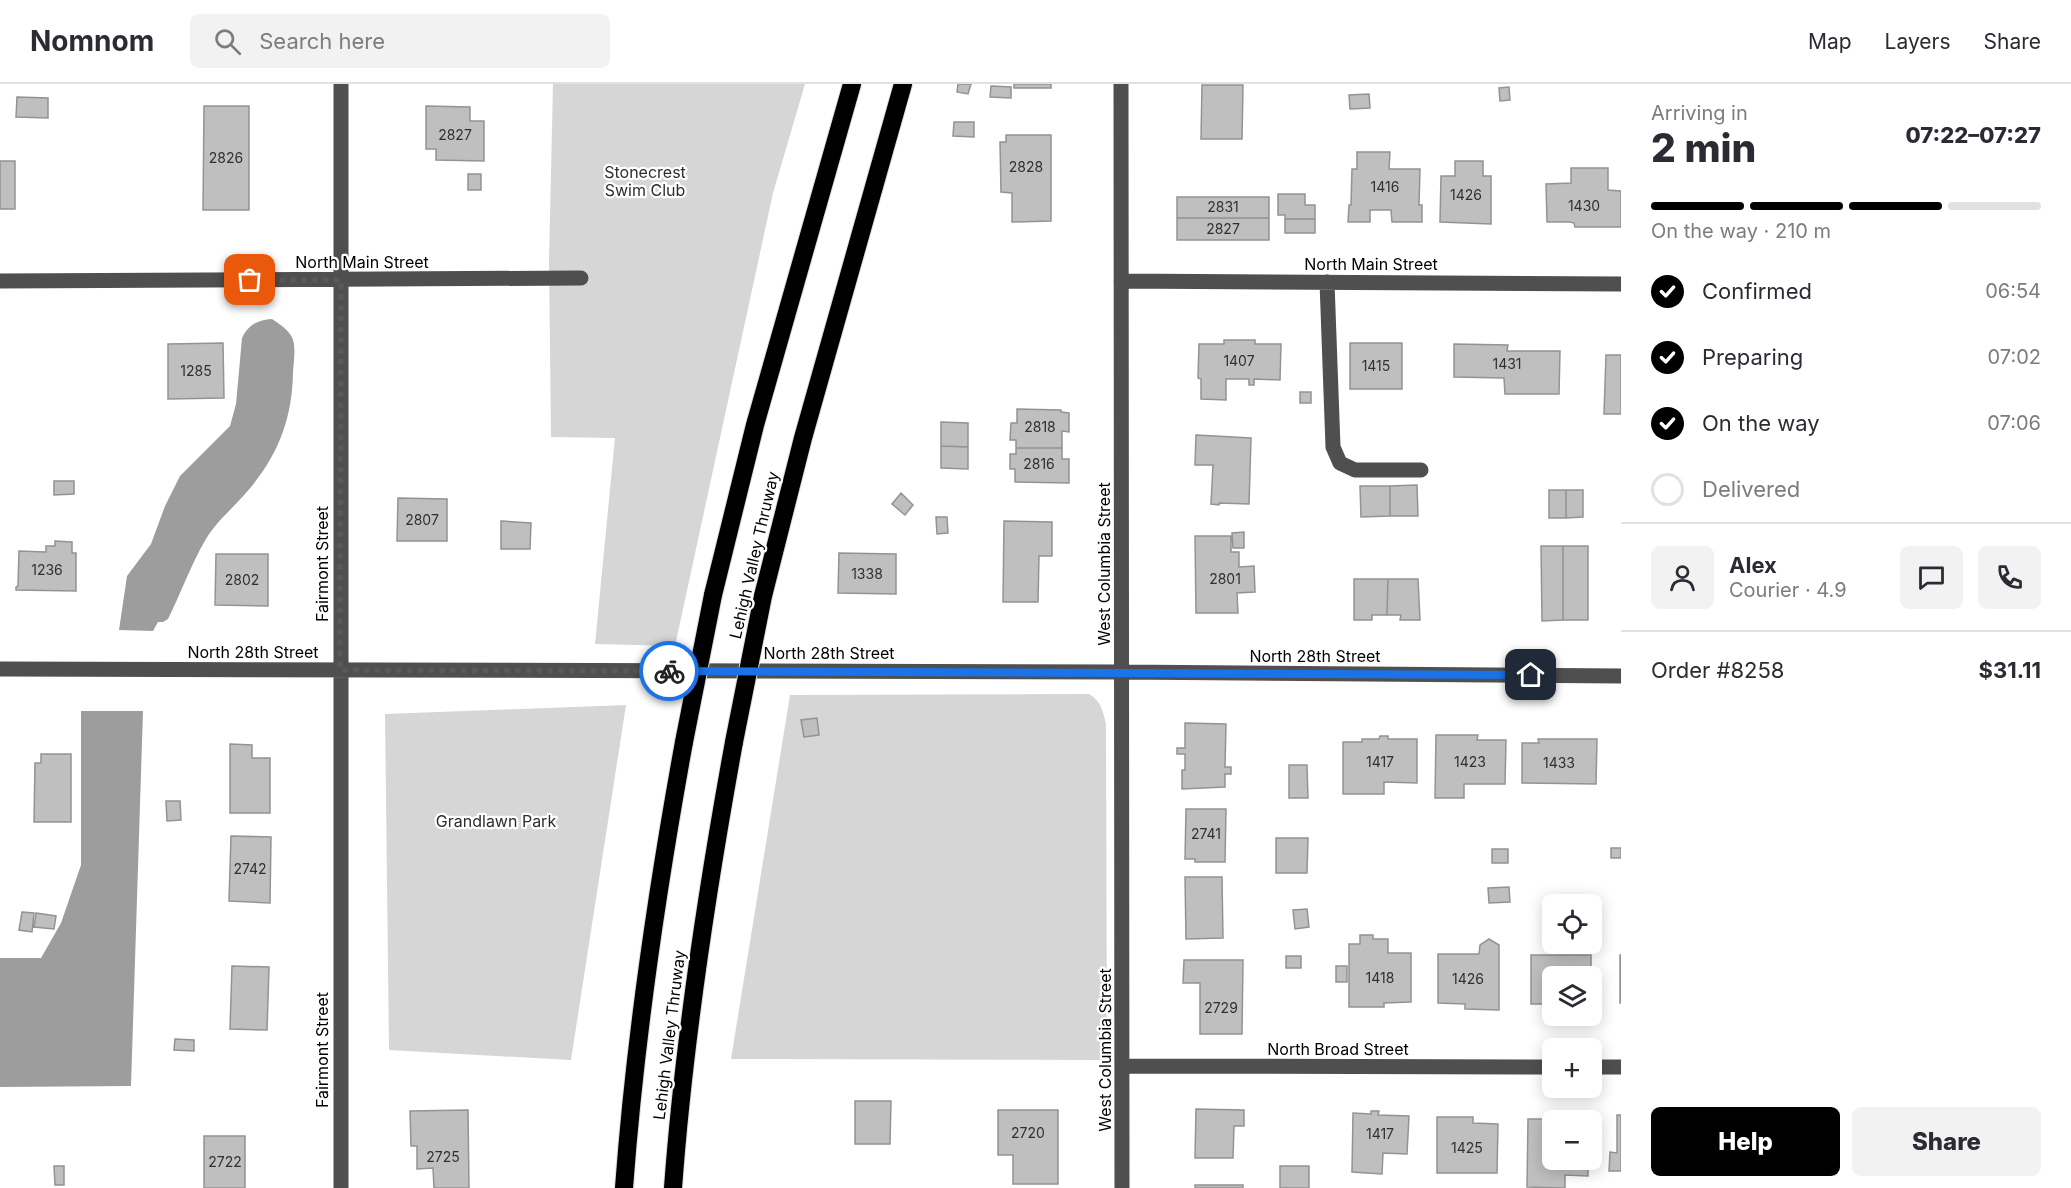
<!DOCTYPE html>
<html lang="en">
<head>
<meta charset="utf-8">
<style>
	body { margin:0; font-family:Inter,sans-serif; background:#f2f2f3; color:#2b2b33; height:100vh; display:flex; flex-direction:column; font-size:22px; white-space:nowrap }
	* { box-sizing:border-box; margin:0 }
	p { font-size:20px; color:#7c7c81 }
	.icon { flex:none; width:33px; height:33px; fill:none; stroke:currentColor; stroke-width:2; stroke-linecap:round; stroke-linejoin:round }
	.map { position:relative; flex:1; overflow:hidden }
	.details { display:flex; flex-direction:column; background:#fff; width:450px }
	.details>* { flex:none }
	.fabs { position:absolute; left:1542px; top:810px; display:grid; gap:12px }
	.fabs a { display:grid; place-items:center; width:60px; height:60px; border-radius:9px; background:#fff; box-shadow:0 3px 15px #0003; font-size:30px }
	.pin { position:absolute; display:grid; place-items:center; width:51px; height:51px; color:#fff; margin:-26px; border-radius:12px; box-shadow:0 3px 9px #0006 }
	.courier { position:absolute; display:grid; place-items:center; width:60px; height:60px; margin:-30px; border:4px solid #1a73e8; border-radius:50%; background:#fff; color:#222; box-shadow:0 2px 8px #0007 }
	.head em { font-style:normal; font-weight:800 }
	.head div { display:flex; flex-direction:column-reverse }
	.head { display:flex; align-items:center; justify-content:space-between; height:102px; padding:0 30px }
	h1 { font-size:39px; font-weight:800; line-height:45px }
	.bar { display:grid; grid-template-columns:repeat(4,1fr); gap:9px 6px; align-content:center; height:72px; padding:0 30px }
	.bar i { height:8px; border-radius:4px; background:#e1e1e2 }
	.bar .current { background:#000 }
	.bar p { grid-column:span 4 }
	.line { display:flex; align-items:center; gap:15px; padding:0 30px; border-top:2px solid #e1e1e2 }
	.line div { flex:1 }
	.round { display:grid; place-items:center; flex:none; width:63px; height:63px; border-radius:9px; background:#f2f2f3 }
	ol { padding:0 30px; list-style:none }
	li { display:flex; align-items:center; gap:18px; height:66px }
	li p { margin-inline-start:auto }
	li .icon { padding:6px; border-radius:50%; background:#000; color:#fff; stroke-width:4 }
	li:last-child { color:#7c7c81 }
	li i { width:33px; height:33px; border:3px solid #e1e1e2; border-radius:50% }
	.button { display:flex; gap:12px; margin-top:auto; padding:12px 30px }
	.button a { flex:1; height:69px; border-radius:9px; background:#000; color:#fff; font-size:24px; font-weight:800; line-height:69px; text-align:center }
	.button a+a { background:#f2f2f3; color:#2b2b33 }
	header { display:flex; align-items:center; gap:36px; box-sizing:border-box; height:84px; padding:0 30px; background:#fff; border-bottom:2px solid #e1e1e2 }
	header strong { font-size:28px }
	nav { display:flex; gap:33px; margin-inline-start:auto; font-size:21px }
	.search { width:420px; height:54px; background:#f2f2f3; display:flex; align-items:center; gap:15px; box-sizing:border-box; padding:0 21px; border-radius:9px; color:#7c7c81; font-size:22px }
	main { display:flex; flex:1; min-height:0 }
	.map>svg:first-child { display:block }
	.green { fill:#d6d6d6 }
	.water { fill:#9d9d9d }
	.building { fill:#bfbfbf; stroke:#939393; stroke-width:1.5 }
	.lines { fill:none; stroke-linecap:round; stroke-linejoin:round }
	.highway-casing { stroke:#dbdbdb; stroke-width:20 }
	.minor { stroke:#4f4f4f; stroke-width:15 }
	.highway { stroke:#000; stroke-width:18 }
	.highway-bridge-casing { stroke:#dbdbdb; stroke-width:20; stroke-linecap:butt }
	.highway-bridge { stroke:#000; stroke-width:18 }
	.done { stroke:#595959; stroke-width:6; stroke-dasharray:0 10.8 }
	.route { stroke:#1a73e8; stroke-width:8 }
	.labels { text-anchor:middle; stroke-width:4.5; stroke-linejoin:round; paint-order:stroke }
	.number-label { font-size:14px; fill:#303030 }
	.park-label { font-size:16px; fill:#2d2d2d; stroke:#fff }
	.street-label { font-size:16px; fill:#000; stroke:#fff }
</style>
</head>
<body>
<header>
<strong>Nomnom</strong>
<div class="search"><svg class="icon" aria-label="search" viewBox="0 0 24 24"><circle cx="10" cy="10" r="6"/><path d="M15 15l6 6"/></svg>Search here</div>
<nav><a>Map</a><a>Layers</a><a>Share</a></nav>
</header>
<main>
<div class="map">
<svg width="1621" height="1104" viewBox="0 0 1621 1104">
	<rect width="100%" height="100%" fill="#fff"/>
	<path class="green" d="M553,0H805L773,109L675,562L595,560L615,354L551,353L549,177Z
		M1089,610C1101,617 1103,627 1106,640L1107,976L731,975L790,611Z
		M626,621L571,976L389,966L385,630Z"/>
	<path class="water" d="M272,235C299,252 295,259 293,289C292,337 277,374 245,410C232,425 216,438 206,455C191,480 181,509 168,535L163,538H158L153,547L119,546L127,492L151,460L165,422L180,392L230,342L236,320L242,254C248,241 257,236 272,235Z
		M81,627H143L131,1002L0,1003V874H41L61,839L81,781Z"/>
	<path class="building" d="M958,0H971L968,10L957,8Z
		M1014,0H1051V4H1014Z
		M1202,1H1243L1242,55H1201Z
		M991,2L1011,3V14L990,13Z
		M1509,3L1510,16L1500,17L1499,4Z
		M1369,10L1370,24L1350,25L1349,11Z
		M17,13L48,14V34L16,33Z
		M204,22H249V126H203Z
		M426,22L470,23V37H484V77L436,76V65H426Z
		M954,38H974V53L953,52Z
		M1006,51H1051V137L1012,138V109L1001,108L1000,58H1006Z
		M1357,68H1390L1389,85H1420L1419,121H1422V138H1392L1391,126H1370V138H1348L1349,121H1351L1352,85H1357Z
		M0,77H15V125H0Z
		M1455,77H1483V92H1491V140L1440,138L1441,92H1455Z
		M1571,84H1608V106L1621,107V143H1575L1574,139L1570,138H1547L1546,100L1571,99Z
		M468,90H481V106H468Z
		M1278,110H1305V121H1315V135H1285V131H1278Z
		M1177,113H1269V134H1177Z
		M1177,134H1269V156H1177Z
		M1285,135H1315V149H1285Z
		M1224,256H1255V260H1281L1280,296L1254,295V301H1249V295H1226V316L1201,315V295L1198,294L1199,260H1224Z
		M223,259L224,314L168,315V260Z
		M1350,259H1402V305H1350Z
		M1454,260L1508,261L1507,267H1560L1559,310H1505L1504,294L1454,293Z
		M1606,271H1621V330H1604Z
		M1300,308H1311V319H1300Z
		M1017,325L1061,326V328L1069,329V348L1062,347V364H1016V356H1010L1011,339H1017Z
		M941,338L968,339V363L941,362Z
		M1196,351L1251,354L1249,420L1219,419V421L1211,420L1213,381H1195Z
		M941,362L968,363V385L941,384Z
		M1016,364H1062V375H1069V399L1015,398V385H1010V370H1016Z
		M54,397H74V410L54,411Z
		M1417,401L1418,432H1390V402Z
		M1360,402H1390V432L1361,433Z
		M1549,406H1566V434H1549Z
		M1566,406H1583V433L1566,434Z
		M901,409L913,421L905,431L892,420Z
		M398,414L447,415V457H397Z
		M936,433H947L948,449L937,450Z
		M501,437L531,439L530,465H501Z
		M1004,437L1052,438V472H1039L1038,518H1003Z
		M1244,448V464H1233L1232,449Z
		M1195,452H1231V468H1239V483L1254,482L1255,508L1237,509L1238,529H1196Z
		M55,457L72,458V469H76V507L16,506V503L18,502L19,467L46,468V462H55Z
		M1541,462H1563V536L1542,537Z
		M1563,462H1588V536H1563Z
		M839,469L896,470V510L838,509Z
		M216,470H268V522L215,521Z
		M1354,495H1388L1387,531H1372V536H1354Z
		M1388,495H1418L1420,536H1400L1401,531H1387Z
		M817,634L819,651L804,653L801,636Z
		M1185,639L1226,640L1225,683H1231V690H1225V703L1182,705V686H1185V670H1177V664H1185Z
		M1436,651H1478L1477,656H1506L1505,700H1464V714H1435Z
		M1380,652H1388V655H1417V699L1384,698V710H1343V658H1362V655H1379Z
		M1538,655H1597L1596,700L1522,699V659H1539Z
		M230,660L252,661V674H270V729H230Z
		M41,670H71V738H34L35,679H41Z
		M1289,681H1307L1308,714H1289Z
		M166,717H180L181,736L167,737Z
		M1186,725H1226L1225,778H1195V775H1185Z
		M231,752L271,753L270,819L229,817Z
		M1276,754H1308L1307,789H1276Z
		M1611,764H1621V774H1611Z
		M1492,765H1508V779H1492Z
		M1185,793H1222L1223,854L1186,855Z
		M1509,803L1510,818L1489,819L1488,804Z
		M1307,825L1309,843L1295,845L1293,826Z
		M22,828L34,829L32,848L19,846Z
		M36,829L56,832L54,845L34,843Z
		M1360,851H1373V855H1388V869H1411V918L1384,919V923H1349V860H1360Z
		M1489,855L1499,861V926L1465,925V920L1438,919V870H1479L1480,861Z
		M1531,871H1591V892H1552V920H1531Z
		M1620,871H1621V919H1620Z
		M1286,872H1301V884H1286Z
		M1184,876H1243L1242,950H1200V899H1183Z
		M232,882L269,883L267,946L230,945Z
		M1336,882H1347V898H1336Z
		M175,955L194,956V967L174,966Z
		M855,1017H891L890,1060H855Z
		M1196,1025L1244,1026V1042H1234L1233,1074H1195Z
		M468,1026L469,1104H434L433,1084L417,1085V1062H411L410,1027Z
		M998,1026H1058V1100H1013V1071H998Z
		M1371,1027H1379L1378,1031L1409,1032L1407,1070L1383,1069L1382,1090L1352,1088L1353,1029L1371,1030Z
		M1617,1031H1621V1087H1609L1610,1068L1617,1069Z
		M1437,1033H1473V1039L1498,1040L1497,1089H1437Z
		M1528,1035H1563L1552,1036V1076H1588V1092L1565,1091V1104L1527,1103Z
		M204,1052H245V1104H204Z
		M54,1082H64V1101H55Z
		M1280,1082H1309V1104H1280Z
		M1195,1101H1243V1104H1195Z"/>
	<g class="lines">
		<g class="highway-casing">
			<path id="highway" d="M713,511L755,341L852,0
				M763,512L803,354L903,0
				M624,1104C635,954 657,806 684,658
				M673,1104C684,954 707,806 734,658"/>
		</g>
		<path class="minor" d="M1121,0L1122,1104
			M0,197L581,194
			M1121,197L1621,200
			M1327,198L1333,363L1340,379L1355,386H1421
			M0,585L1122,588L1621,592
			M1123,982L1552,983
			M1592,983H1621
			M341,1104V0"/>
		<use href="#highway" class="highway"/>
		<g class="highway-bridge-casing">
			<path id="highway-bridge" d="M684,658L713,511
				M734,658L763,512"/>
		</g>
		<use href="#highway-bridge" class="highway-bridge"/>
	</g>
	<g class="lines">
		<path class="done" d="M250,196H341L340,586L669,587"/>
		<path class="route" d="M669,587L1531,591"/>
	</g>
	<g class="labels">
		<g class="number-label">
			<text x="455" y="56">2827</text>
			<text x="226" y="79">2826</text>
			<text x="1026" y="88">2828</text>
			<text x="1385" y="108">1416</text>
			<text x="1466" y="116">1426</text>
			<text x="1584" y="127">1430</text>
			<text x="1223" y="128">2831</text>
			<text x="1223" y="150">2827</text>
			<text x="1239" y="282">1407</text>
			<text x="1507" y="285">1431</text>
			<text x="1376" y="287">1415</text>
			<text x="196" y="292">1285</text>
			<text x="1040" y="348">2818</text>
			<text x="1039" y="385">2816</text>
			<text x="422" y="441">2807</text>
			<text x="47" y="491">1236</text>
			<text x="867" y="495">1338</text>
			<text x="1225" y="500">2801</text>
			<text x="242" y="501">2802</text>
			<text x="1380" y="683">1417</text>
			<text x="1470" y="683">1423</text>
			<text x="1559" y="684">1433</text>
			<text x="1206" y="755">2741</text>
			<text x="250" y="790">2742</text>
			<text x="1380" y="899">1418</text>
			<text x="1468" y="900">1426</text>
			<text x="1221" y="929">2729</text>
			<text x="1028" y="1054">2720</text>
			<text x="1380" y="1055">1417</text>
			<text x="1467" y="1069">1425</text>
			<text x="443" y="1078">2725</text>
			<text x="225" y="1083">2722</text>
		</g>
		<g class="park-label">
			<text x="645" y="94">Stonecrest<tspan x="645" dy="18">Swim Club</tspan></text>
			<text x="496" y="743">Grandlawn Park</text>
		</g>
		<g class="street-label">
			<text x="362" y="184">North Main Street</text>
			<text x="1371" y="186">North Main Street</text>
			<text transform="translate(754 471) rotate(-77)" y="6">Lehigh Valley Thruway</text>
			<text transform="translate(322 480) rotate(-90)" y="6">Fairmont Street</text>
			<text transform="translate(1104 480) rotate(-90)" y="6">West Columbia Street</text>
			<text x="253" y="574">North 28th Street</text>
			<text x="829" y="575">North 28th Street</text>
			<text x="1315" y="578">North 28th Street</text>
			<text transform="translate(669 951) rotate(-83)" y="6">Lehigh Valley Thruway</text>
			<text x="1338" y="971">North Broad Street</text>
			<text transform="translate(322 966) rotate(-90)" y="6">Fairmont Street</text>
			<text transform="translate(1105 966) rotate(-90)" y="6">West Columbia Street</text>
		</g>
	</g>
</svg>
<div class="fabs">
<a><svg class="icon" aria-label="locate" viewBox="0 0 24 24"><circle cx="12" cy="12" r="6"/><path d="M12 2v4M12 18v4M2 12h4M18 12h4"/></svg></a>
<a><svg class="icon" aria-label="layers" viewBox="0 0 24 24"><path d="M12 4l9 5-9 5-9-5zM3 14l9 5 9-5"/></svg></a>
<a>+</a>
<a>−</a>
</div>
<div class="pin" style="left:250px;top:196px;background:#ea580c"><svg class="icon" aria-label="bag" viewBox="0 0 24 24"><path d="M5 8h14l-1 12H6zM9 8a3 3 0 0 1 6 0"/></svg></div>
<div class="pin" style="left:1531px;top:591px;background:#1f2937"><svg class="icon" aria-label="home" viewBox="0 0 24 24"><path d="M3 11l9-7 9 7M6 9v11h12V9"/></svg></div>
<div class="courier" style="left:669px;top:587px"><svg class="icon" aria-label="bike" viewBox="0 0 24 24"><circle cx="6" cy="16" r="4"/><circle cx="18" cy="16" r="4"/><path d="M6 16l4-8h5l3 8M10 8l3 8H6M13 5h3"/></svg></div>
</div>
<section class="details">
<div class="head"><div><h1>2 min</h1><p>Arriving in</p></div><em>07:22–07:27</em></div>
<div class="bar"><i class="current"></i><i class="current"></i><i class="current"></i><i></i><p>On the way · 210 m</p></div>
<ol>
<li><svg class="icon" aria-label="check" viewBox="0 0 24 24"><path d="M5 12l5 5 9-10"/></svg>Confirmed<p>06:54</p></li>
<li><svg class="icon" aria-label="check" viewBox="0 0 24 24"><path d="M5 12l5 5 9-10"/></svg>Preparing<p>07:02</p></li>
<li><svg class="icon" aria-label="check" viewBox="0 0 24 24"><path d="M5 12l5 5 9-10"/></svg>On the way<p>07:06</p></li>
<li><i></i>Delivered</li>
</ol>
<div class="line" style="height:108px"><a class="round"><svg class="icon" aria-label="person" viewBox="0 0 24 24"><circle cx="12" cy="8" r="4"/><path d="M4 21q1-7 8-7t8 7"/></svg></a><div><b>Alex</b><p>Courier · 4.9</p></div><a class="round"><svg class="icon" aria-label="chat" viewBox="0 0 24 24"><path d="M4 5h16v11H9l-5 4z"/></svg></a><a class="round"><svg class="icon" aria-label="phone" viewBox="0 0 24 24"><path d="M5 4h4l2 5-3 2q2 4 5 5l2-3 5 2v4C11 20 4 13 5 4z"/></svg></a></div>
<div class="line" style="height:78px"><div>Order #8258</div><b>$31.11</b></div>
<div class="button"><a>Help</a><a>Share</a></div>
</section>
</main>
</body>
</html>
